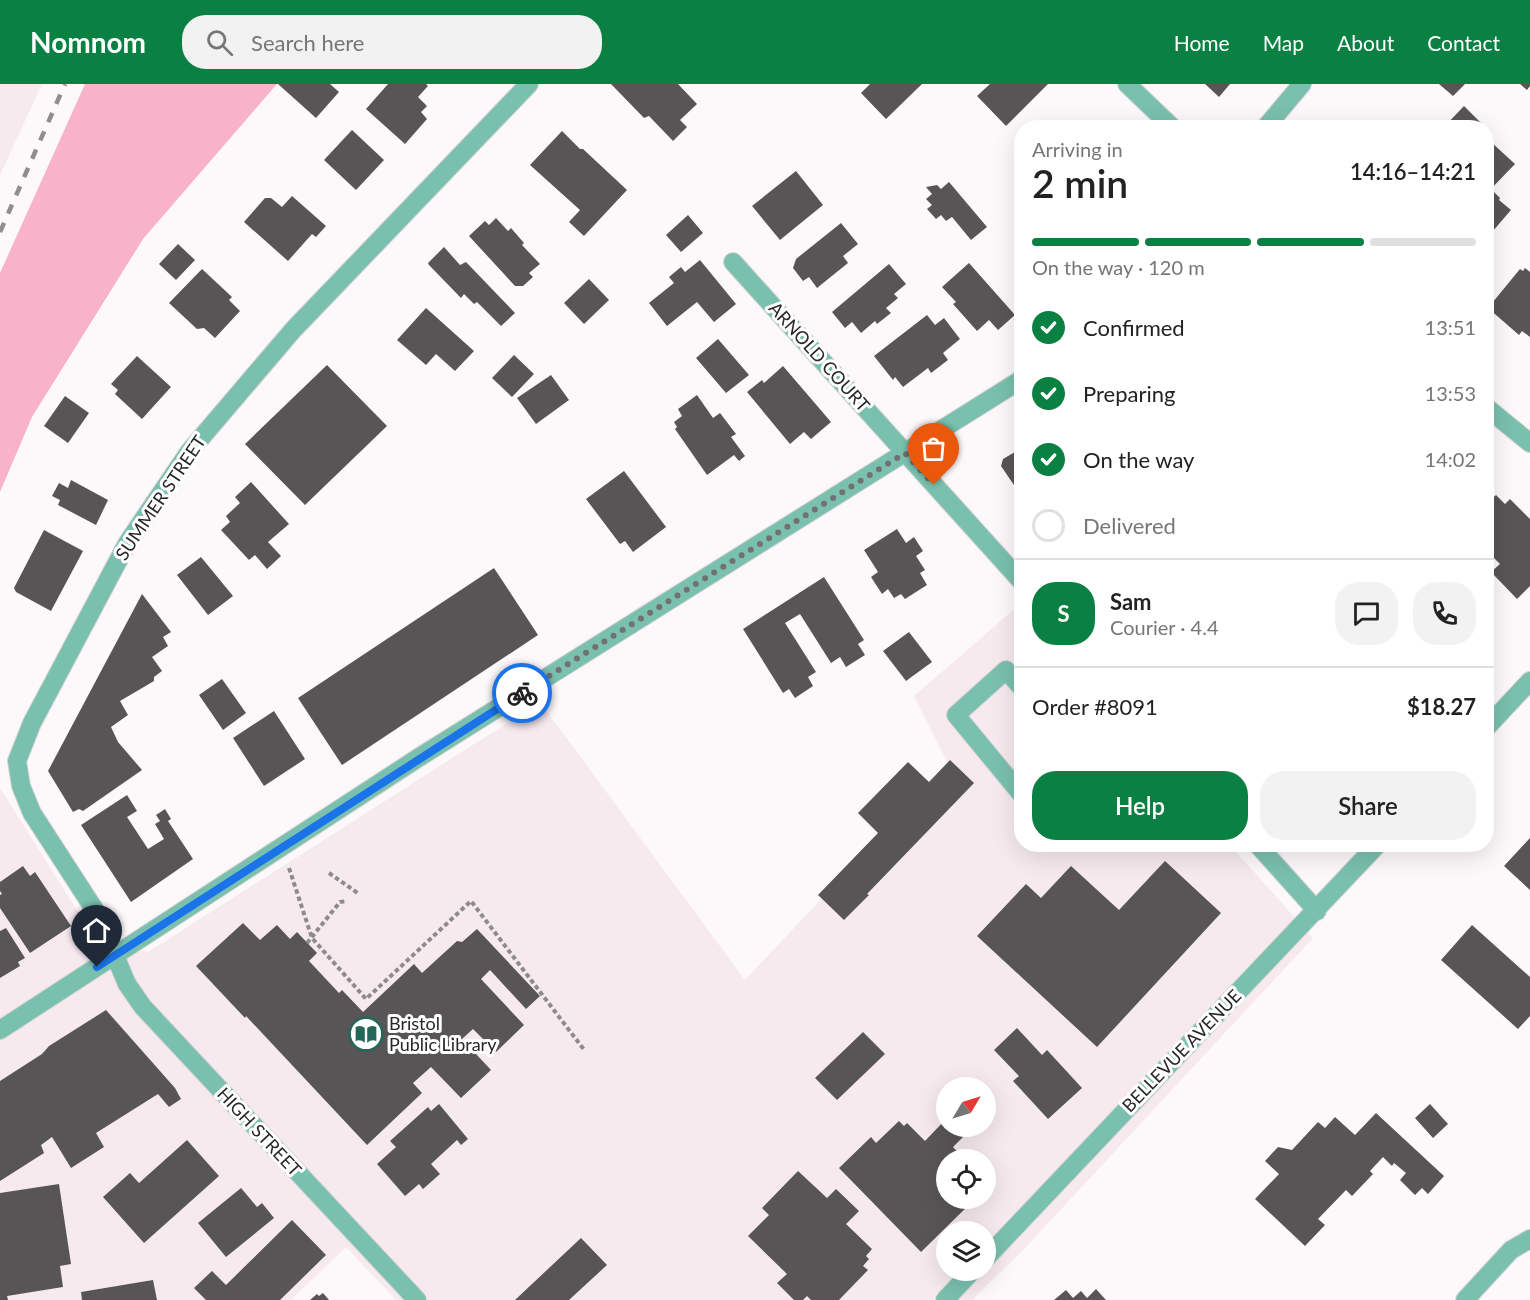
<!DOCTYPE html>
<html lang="en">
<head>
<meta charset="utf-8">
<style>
	body { margin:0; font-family:Lato,sans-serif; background:#f2f2f2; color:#222; height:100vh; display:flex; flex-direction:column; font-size:22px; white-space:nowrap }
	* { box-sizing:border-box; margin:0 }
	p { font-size:20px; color:#767676 }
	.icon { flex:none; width:33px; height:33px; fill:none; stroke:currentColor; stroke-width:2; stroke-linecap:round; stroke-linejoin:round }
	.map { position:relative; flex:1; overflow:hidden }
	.drawer { position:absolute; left:1014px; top:36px; width:480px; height:732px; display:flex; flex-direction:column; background:#fff; border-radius:24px; box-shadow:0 6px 24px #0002 }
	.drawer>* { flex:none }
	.needle { width:39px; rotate:52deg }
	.tools { position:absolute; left:936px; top:993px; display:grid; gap:12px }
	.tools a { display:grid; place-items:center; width:60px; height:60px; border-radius:50%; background:#fff; box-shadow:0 6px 24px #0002; font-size:30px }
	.pin { position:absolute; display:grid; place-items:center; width:51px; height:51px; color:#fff; margin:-62px -26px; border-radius:50% 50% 50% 0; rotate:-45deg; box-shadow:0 0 6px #0007 }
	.pin .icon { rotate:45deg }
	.courier { position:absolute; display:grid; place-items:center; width:60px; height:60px; margin:-30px; border:4px solid #1a73e8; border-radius:50%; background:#fff; color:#222; box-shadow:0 2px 8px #0007 }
	.overview em { font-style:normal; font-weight:600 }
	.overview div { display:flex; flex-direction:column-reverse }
	.overview { display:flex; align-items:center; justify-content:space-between; height:102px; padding:0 18px }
	h1 { font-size:39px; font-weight:600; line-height:45px }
	.bar { display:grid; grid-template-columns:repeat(4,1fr); gap:9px 6px; align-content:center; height:72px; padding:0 18px }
	.bar i { height:8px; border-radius:4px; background:#e0e0e0 }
	.bar .active { background:#0b8043 }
	.bar p { grid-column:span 4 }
	.line { display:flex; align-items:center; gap:15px; padding:0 18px; border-top:2px solid #e0e0e0 }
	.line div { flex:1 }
	.round { display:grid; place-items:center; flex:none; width:63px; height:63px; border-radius:24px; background:#f2f2f2 }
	ol { padding:0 18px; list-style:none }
	li { display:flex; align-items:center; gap:18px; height:66px }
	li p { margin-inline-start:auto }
	li .icon { padding:6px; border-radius:50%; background:#0b8043; color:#fff; stroke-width:4 }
	li:last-child { color:#767676 }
	li i { width:33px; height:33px; border:3px solid #e0e0e0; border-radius:50% }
	.action { display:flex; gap:12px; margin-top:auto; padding:12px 18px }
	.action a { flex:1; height:69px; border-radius:24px; background:#0b8043; color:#fff; font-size:24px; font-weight:600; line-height:69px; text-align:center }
	.action a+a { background:#f2f2f2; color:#222 }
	header { display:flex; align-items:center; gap:36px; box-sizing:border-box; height:84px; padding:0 30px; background:#0b8043; color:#fff }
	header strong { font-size:28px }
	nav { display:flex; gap:33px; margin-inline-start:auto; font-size:21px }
	.search { width:420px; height:54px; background:#f2f2f2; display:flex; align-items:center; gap:15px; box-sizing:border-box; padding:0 21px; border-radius:24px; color:#767676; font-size:22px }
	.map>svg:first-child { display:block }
	.built { fill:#f7eaee; fill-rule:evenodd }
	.green { fill:#f8b2c9 }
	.building { fill:#585556 }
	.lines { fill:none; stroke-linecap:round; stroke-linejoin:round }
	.minor-casing { stroke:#d7d3d4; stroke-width:20 }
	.path { stroke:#8e8b8c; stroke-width:4; stroke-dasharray:4.5 3; stroke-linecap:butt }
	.minor { stroke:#7ac0ae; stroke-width:18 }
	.rail { stroke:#908d8e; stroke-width:4.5; stroke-dasharray:10 10; stroke-linecap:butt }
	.done { stroke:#737072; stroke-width:6; stroke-dasharray:0 10.8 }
	.route { stroke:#1a73e8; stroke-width:8 }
	.labels { text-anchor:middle; stroke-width:6; stroke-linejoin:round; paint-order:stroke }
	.street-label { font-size:18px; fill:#292728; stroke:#fff }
	.poi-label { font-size:18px; fill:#292728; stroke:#fff; text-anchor:start }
</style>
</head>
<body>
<header>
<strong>Nomnom</strong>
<div class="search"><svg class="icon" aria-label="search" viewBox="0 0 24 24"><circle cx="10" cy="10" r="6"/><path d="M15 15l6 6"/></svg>Search here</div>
<nav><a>Home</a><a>Map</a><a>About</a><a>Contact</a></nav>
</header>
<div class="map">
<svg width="1530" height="1216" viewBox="0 0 1530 1216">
	<rect width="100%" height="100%" fill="#fdf9fa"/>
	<path class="built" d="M0,0H42L0,91Z
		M1018,522L1022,526V760L1230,761L1313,854L1026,1163L972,1216H396L346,1163L291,1216H0V704L94,853L148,868L540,618L745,896L948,680L914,612ZM946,1004H986V1042H946ZM946,1076H986V1114H946ZM946,1148H986V1186H946Z"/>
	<path class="green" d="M85,0H277L143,155L32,333L0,408V189Z"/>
	<path class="building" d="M278,0H330L339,8L316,34Z
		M388,0H426L428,2L418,13L427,22L421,28L427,35L405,60L366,25Z
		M611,0H678L697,20L680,36L687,43L673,57L649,32L644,34Z
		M870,0H922L886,35L861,9Z
		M990,0H1048L1006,42L977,12Z
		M1205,0H1230L1219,13Z
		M1439,0H1465L1453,12Z
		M1520,0H1530V2L1527,6Z
		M1464,22L1486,44H1443Z
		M1360,37L1366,44H1354Z
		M352,46L384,76L356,106L324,76Z
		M562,47L580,65H583L627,106L584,152L569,138L580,126L530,81Z
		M1491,58L1515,80L1486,110V63Z
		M796,87L823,121L780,156L752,122Z
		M949,98L987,143L971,156L952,133L946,137L941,131L936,135L927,125L932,121L926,115L932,110L926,103L937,101L941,105Z
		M1494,108L1500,114L1499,116L1511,126L1486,155V116Z
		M292,112L326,142L316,153L312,150L288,177L244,138L265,114H271L282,123Z
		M688,131L703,149L681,168L666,151Z
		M496,134L508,147L511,144L524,159L522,161L540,180L529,189L533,193L523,202H515L469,152L485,137L489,141Z
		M841,139L858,160L843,172L848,179L817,204L809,193L803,197L793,184L796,175Z
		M178,160L195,176L176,196L159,180Z
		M444,163L460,181L466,178L515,229L501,242L477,218L474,220L464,210L461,214L429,181L428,179Z
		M700,176L736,220L714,238L697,218L667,242L649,219L674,199L669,193L681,183L685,188Z
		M969,179L1015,231L998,246L989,236L977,247L953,220L956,218L942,203Z
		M889,180L906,200L894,210L898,214L886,224L891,229L877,240L875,237L861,249L852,238L845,244L832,228Z
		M1525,184L1530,188V253L1522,247L1519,251L1488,224L1520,185L1523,187Z
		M202,185L232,213L229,216L240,227L215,254L204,244L197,245L169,219Z
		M589,195L609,216L584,240L564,219Z
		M426,224L474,267L455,287L436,270L426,281L397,256Z
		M927,231L935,241L944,234L960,255L943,269L948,276L931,289L928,284L903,303L895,293L893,296L874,272Z
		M718,255L749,291L726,309L696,274Z
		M514,271L534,290L512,313L492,294Z
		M137,272L171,303L142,335L115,310L118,306L111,300Z
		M327,281L387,342L305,421L245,360Z
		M783,282L831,338L811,355L804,348L790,360L747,308L762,296L764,299Z
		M551,291L569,316L536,340L517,314Z
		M697,311L713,334L720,329L736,350L731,353L745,372L739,377L734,371L707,391L675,345L677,343L674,338L682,332L678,325Z
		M65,312L89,329L68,359L44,342Z
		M1022,364V409L1020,410L1001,382L1003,375Z
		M624,387L666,443L633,468L625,457L620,460L586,415Z
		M71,396L108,416L96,441L58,421L60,416L52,412L59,399L68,404Z
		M251,398L289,440L268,458L281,472L267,485L255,471L249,476L221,446L230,438L226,432L240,419L235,413Z
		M1496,411L1505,420L1510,415L1530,435V502L1517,515L1491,488L1500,480L1491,471L1486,476V420Z
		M897,445L906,459L914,453L923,467L916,472L925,486L920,489L927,501L905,515L901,510L894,514L888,505L882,510L871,493L878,488L864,466Z
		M44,446L83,467L51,527L16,508L14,504Z
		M201,473L233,512L208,531L177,491Z
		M494,484L538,551L342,681L298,614Z
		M824,493L864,556L858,560L865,571L846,583L840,573L831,579L800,530L785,539L816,588L808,593L813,602L795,614L789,605L783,609L743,545Z
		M142,510L171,548L163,553L168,562L152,573L162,587L154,593V597L120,617L128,631L111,643L118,658L142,686L83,727L79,725L73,728L48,687Z
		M909,548L932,578L906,597L883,567Z
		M222,595L246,629L223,646L199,611Z
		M274,627L305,675L264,702L233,654Z
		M950,676L974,699L867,810L869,811L844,836L818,811L878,749L858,729L908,678L929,698Z
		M127,711L137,727L127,733L148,765L164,755L155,740L160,737L156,731L165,725L171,735L168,737L193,775L131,818L81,741Z
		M1530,754V806L1504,782Z
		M1165,777L1221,829L1097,963L977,852L1026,800L1041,814L1071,782L1119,826Z
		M23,782L30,792L35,788L71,842L30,869L0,824V811L2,810L0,807V798Z
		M243,839L260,856L277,841L290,855L297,848L317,869L309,877L339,909L342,906L363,928L414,880L422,889L457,857L462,858L477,845L540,912L526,925L490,886L481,895L524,941L496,968L473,945L462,955L491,986L461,1014L431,983L413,999L422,1009L367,1061L246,932L245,934L196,882Z
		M1472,841L1530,893V932L1518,945L1441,876Z
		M6,844L25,874L18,878L20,882L0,894V847Z
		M106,926L175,1004L181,1015L169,1023L158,1010L96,1049L104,1063L71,1084L52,1053L41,1061L44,1069L0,1097V997L42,970L49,962Z
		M1017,944L1042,971L1047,966L1082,1004L1048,1035L1013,997L1019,992L994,966Z
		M863,948L885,970L837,1016L815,994Z
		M439,1020L468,1055L461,1061L457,1056L431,1080L440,1090L423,1105L419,1100L405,1112L377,1080L396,1063L390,1057L428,1023L431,1027Z
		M1430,1020L1448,1040L1433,1054L1415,1034Z
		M1376,1029L1444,1092L1428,1110L1422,1104L1415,1111L1400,1096L1406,1089L1394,1079L1392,1082L1383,1073L1370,1087L1373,1090L1352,1112L1346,1106L1318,1135L1325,1141L1305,1162L1255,1115L1279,1090L1265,1077L1278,1063L1292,1066L1318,1038L1325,1044L1335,1033L1355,1051Z
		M946,1035V1042H952L963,1053L953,1063L965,1076H946V1114H976L921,1168L839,1084L871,1053L876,1059L899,1037L904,1042L907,1039L925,1057Z
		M187,1056L219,1092L144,1159L103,1113L130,1089L139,1099Z
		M798,1087L827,1114L836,1105L859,1127L846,1140L872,1165L866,1172L869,1175L863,1182L868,1186L839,1216H811L807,1212L803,1216H794L777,1199L787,1190L748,1152L769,1131L762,1124Z
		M59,1100L71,1180L60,1182L63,1203L7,1212L8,1216H0V1109Z
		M241,1104L257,1123L262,1119L274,1134L226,1173L198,1139Z
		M292,1136L326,1171L280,1216H206L194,1204L212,1187L226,1201Z
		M581,1154L607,1181L569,1216H515Z
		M153,1196L157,1216H82L81,1208Z
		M1096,1205L1106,1216H1054L1066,1206L1073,1214L1081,1207L1087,1214Z
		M323,1209L329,1216H310L317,1210L319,1212Z"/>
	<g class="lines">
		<g class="minor-casing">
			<path id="minor" d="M1127,0L1173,44
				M1265,44L1302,0
				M733,178L1022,498
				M1486,323L1530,359
				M1022,604L1006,586L956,631L1022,711
				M1486,644L1530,597
				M1257,760L1317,827
				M0,946L418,674L1022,295
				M986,1174L1378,760
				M417,1216L143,923L127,900L98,831L32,729L21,702L17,677L32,639L128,458L189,368L293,246L529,0
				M945,1216L973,1186
				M1465,1216L1511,1166L1530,1155"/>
		</g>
		<path class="path" d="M289,784L312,854L366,915L471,817L585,967
			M329,789L359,810
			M307,859L340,818L347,817"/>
		<use href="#minor" class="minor"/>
		<path class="rail" d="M0,148L65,0"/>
	</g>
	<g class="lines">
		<path class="done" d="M522,609L905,369L934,401"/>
		<path class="route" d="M97,883L522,609"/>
	</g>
	<defs>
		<g id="library-ring" transform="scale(1.725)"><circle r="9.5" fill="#fff" stroke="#246759" stroke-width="1.5"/><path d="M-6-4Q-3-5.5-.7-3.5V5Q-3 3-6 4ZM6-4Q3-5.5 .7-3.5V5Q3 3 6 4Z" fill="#246759"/></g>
	</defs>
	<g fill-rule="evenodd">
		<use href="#library-ring" x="366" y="950"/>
	</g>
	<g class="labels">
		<g class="street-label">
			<text transform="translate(819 273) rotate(48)" y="6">ARNOLD COURT</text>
			<text transform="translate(161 414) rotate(-56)" y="6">SUMMER STREET</text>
			<text transform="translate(1182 967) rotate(-46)" y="6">BELLEVUE AVENUE</text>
			<text transform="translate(259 1048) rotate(47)" y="6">HIGH STREET</text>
		</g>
		<g class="poi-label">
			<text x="389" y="946">Bristol<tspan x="389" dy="21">Public Library</tspan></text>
		</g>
	</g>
</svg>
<div class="tools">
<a><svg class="needle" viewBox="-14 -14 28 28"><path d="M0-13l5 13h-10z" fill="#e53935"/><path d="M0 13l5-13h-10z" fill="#767676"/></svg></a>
<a><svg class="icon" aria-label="locate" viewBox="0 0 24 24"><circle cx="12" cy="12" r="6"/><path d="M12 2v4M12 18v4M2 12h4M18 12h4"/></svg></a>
<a><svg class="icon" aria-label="layers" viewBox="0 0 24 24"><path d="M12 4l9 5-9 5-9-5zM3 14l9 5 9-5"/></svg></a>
</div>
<div class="pin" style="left:934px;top:401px;background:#ea580c"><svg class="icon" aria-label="bag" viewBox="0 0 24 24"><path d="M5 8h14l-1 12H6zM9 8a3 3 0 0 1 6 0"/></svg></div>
<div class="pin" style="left:97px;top:883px;background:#1f2937"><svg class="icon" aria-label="home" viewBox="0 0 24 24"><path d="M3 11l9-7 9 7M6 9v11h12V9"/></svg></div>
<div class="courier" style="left:522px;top:609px"><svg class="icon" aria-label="bike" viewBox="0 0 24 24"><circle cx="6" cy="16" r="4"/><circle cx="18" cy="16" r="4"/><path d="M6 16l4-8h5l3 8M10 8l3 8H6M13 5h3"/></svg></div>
<section class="drawer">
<div class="overview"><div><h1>2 min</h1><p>Arriving in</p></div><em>14:16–14:21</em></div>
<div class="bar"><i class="active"></i><i class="active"></i><i class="active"></i><i></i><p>On the way · 120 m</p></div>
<ol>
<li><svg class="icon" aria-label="check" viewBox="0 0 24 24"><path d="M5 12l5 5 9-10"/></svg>Confirmed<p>13:51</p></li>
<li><svg class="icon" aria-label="check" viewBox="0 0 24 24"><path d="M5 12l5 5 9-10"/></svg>Preparing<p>13:53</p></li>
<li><svg class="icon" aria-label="check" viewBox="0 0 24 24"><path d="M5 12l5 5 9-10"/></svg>On the way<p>14:02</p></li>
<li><i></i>Delivered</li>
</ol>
<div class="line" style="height:108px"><b class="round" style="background:#0b8043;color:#fff">S</b><div><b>Sam</b><p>Courier · 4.4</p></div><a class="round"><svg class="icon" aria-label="chat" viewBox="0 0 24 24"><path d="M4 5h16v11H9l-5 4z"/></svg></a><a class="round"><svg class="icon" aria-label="phone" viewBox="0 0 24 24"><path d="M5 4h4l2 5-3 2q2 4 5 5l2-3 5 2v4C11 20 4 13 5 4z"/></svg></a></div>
<div class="line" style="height:78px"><div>Order #8091</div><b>$18.27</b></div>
<div class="action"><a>Help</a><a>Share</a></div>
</section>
</div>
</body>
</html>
